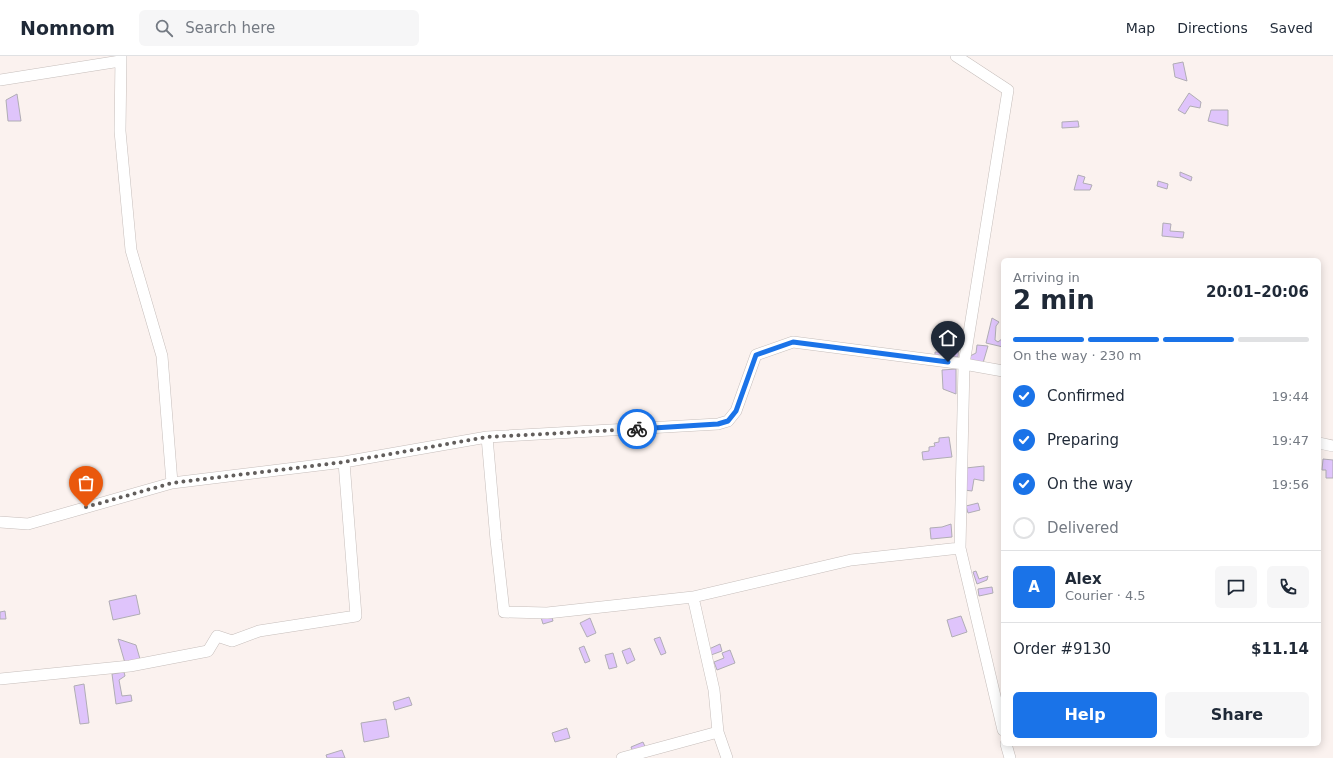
<!DOCTYPE html>
<html lang="en">
<head>
<meta charset="utf-8">
<style>
	body { margin:0; font-family:"DejaVu Sans",sans-serif; background:#f6f6f7; color:#1f2937; height:100vh; display:flex; flex-direction:column; font-size:15px; white-space:nowrap }
	* { box-sizing:border-box; margin:0 }
	p { font-size:13px; color:#747a83 }
	.icon { flex:none; width:22px; height:22px; fill:none; stroke:currentColor; stroke-width:2; stroke-linecap:round; stroke-linejoin:round }
	.map { position:relative; flex:1; overflow:hidden }
	.drawer { position:absolute; left:1001px; top:202px; width:320px; height:488px; display:flex; flex-direction:column; background:#fff; border-radius:6px; box-shadow:0 2px 10px #0003 }
	.drawer>* { flex:none }
	.pin { position:absolute; display:grid; place-items:center; width:34px; height:34px; color:#fff; margin:-41px -17px; border-radius:50% 50% 50% 0; rotate:-45deg; box-shadow:0 0 4px #0007 }
	.pin .icon { rotate:45deg }
	.courier { position:absolute; display:grid; place-items:center; width:40px; height:40px; margin:-20px; border:3px solid #1a73e8; border-radius:50%; background:#fff; color:#222; box-shadow:0 1px 5px #0007 }
	.headline em { font-style:normal; font-weight:600 }
	.headline div { display:flex; flex-direction:column-reverse }
	.headline { display:flex; align-items:center; justify-content:space-between; height:68px; padding:0 12px }
	h1 { font-size:26px; font-weight:600; line-height:30px }
	.bar { display:grid; grid-template-columns:repeat(4,1fr); gap:6px 4px; align-content:center; height:48px; padding:0 12px }
	.bar i { height:5px; border-radius:3px; background:#e0e1e3 }
	.bar .active { background:#1a73e8 }
	.bar p { grid-column:span 4 }
	.line { display:flex; align-items:center; gap:10px; padding:0 12px; border-top:1px solid #e0e1e3 }
	.line div { flex:1 }
	.round { display:grid; place-items:center; flex:none; width:42px; height:42px; border-radius:6px; background:#f6f6f7 }
	ol { padding:0 12px; list-style:none }
	li { display:flex; align-items:center; gap:12px; height:44px }
	li p { margin-inline-start:auto }
	li .icon { padding:4px; border-radius:50%; background:#1a73e8; color:#fff; stroke-width:4 }
	li:last-child { color:#747a83 }
	li i { width:22px; height:22px; border:2px solid #e0e1e3; border-radius:50% }
	.button { display:flex; gap:8px; margin-top:auto; padding:8px 12px }
	.button a { flex:1; height:46px; border-radius:6px; background:#1a73e8; color:#fff; font-size:16px; font-weight:600; line-height:46px; text-align:center }
	.button a+a { background:#f6f6f7; color:#1f2937 }
	header { display:flex; align-items:center; gap:24px; box-sizing:border-box; height:56px; padding:0 20px; background:#fff; border-bottom:1px solid #e0e1e3 }
	header strong { font-size:19px }
	nav { display:flex; gap:22px; margin-inline-start:auto; font-size:14px }
	.search { width:280px; height:36px; background:#f6f6f7; display:flex; align-items:center; gap:10px; box-sizing:border-box; padding:0 14px; border-radius:6px; color:#747a83; font-size:15px }
	.map>svg:first-child { display:block }
	.building { fill:#dfc4fb; stroke:#b0adb4 }
	.lines { fill:none; stroke-linecap:round; stroke-linejoin:round }
	.street-casing { stroke:#c6bebb; stroke-width:12 }
	.street { stroke:#fff; stroke-width:11 }
	.done { stroke:#625e5c; stroke-width:4; stroke-dasharray:0 7.2 }
	.route { stroke:#1a73e8; stroke-width:5 }
</style>
</head>
<body>
<header>
<strong>Nomnom</strong>
<div class="search"><svg class="icon" aria-label="search" viewBox="0 0 24 24"><circle cx="10" cy="10" r="6"/><path d="M15 15l6 6"/></svg>Search here</div>
<nav><a>Map</a><a>Directions</a><a>Saved</a></nav>
</header>
<div class="map">
<svg width="1333" height="702" viewBox="0 0 1333 702">
	<rect width="100%" height="100%" fill="#fbf2ef"/>
	<path class="building" d="M1183,6L1187,25L1175,21L1173,8Z
		M1189,37L1201,46L1200,52L1190,50L1185,58L1178,54Z
		M17,38L21,65H8L6,44Z
		M1211,54H1228V70L1208,65Z
		M1078,65L1079,71L1062,72V66Z
		M1180,116L1192,121L1191,125L1180,120Z
		M1078,119L1085,121L1083,127L1092,129L1090,134H1074Z
		M1158,125L1168,128L1167,133L1157,130Z
		M1163,167L1171,168L1170,175L1184,176L1183,182L1162,180Z
		M992,262L999,266L996,270L995,284L998,286L1003,282V291L986,287Z
		M959,286L958,301L935,300V296H952V287Z
		M977,289L988,290L983,307L970,306V300L976,297Z
		M956,313V338L943,333L942,314Z
		M949,381L952,401L923,404L922,396L929,395V391L935,390L934,387L939,386V382Z
		M1323,403L1333,404V422H1326V414H1322Z
		M984,410V425L974,423L972,435L964,434L966,412Z
		M978,447L980,454L968,457L966,450Z
		M951,468L952,481L931,483L930,472L942,471Z
		M976,515L979,523L988,520L987,524L977,528L973,516Z
		M992,531L993,537L979,540L978,533Z
		M136,539L140,558L113,564L109,545Z
		M550,554L553,565L543,568L540,558Z
		M5,555L6,563H0V556Z
		M961,560L967,576L952,581L947,564Z
		M590,562L596,577L587,581L580,567Z
		M660,581L666,597L661,599L654,583Z
		M118,583L136,589L140,603L125,607Z
		M720,588L722,595L711,599L709,593Z
		M584,590L590,605L585,607L579,592Z
		M630,592L635,604L627,608L622,595Z
		M730,594L735,607L717,614L714,606L724,602L722,597Z
		M613,597L617,611L609,613L605,599Z
		M124,616L125,620L119,624L122,640L131,639L132,645L116,648L112,618Z
		M84,628L89,667L80,668L74,630Z
		M409,641L412,649L395,654L393,646Z
		M386,663L389,681L364,686L361,667Z
		M567,672L570,682L555,686L552,677Z
		M643,686L647,695L635,700L631,691Z
		M342,694L345,702H327L326,699Z"/>
	<g class="lines">
		<g class="street-casing">
			<path id="street" d="M121,0L120,75L131,194L162,300L172,427
				M956,0L1008,34L964,308L960,492L1003,674
				M0,24L120,5
				M487,381L718,368L728,365L736,355L756,299L793,286L964,308L1003,315
				M1319,387L1333,390
				M0,466L28,468L172,427L344,406L487,381L496,484L504,556L547,557L693,541L714,634L718,676L727,702
				M693,541L851,504L960,492
				M0,623L130,610L208,595L217,580L232,585L259,575L356,560L344,406
				M1006,688L1010,702
				M622,702L718,676"/>
		</g>
		<use href="#street" class="street"/>
	</g>
	<g class="lines">
		<path class="done" d="M86,451L172,427L344,406L487,381L637,373"/>
		<path class="route" d="M637,373L718,368L728,365L736,355L756,299L793,286L948,306"/>
	</g>
</svg>
<div class="pin" style="left:86px;top:451px;background:#ea580c"><svg class="icon" aria-label="bag" viewBox="0 0 24 24"><path d="M5 8h14l-1 12H6zM9 8a3 3 0 0 1 6 0"/></svg></div>
<div class="pin" style="left:948px;top:306px;background:#1f2937"><svg class="icon" aria-label="home" viewBox="0 0 24 24"><path d="M3 11l9-7 9 7M6 9v11h12V9"/></svg></div>
<div class="courier" style="left:637px;top:373px"><svg class="icon" aria-label="bike" viewBox="0 0 24 24"><circle cx="6" cy="16" r="4"/><circle cx="18" cy="16" r="4"/><path d="M6 16l4-8h5l3 8M10 8l3 8H6M13 5h3"/></svg></div>
<section class="drawer">
<div class="headline"><div><h1>2 min</h1><p>Arriving in</p></div><em>20:01–20:06</em></div>
<div class="bar"><i class="active"></i><i class="active"></i><i class="active"></i><i></i><p>On the way · 230 m</p></div>
<ol>
<li><svg class="icon" aria-label="check" viewBox="0 0 24 24"><path d="M5 12l5 5 9-10"/></svg>Confirmed<p>19:44</p></li>
<li><svg class="icon" aria-label="check" viewBox="0 0 24 24"><path d="M5 12l5 5 9-10"/></svg>Preparing<p>19:47</p></li>
<li><svg class="icon" aria-label="check" viewBox="0 0 24 24"><path d="M5 12l5 5 9-10"/></svg>On the way<p>19:56</p></li>
<li><i></i>Delivered</li>
</ol>
<div class="line" style="height:72px"><b class="round" style="background:#1a73e8;color:#fff">A</b><div><b>Alex</b><p>Courier · 4.5</p></div><a class="round"><svg class="icon" aria-label="chat" viewBox="0 0 24 24"><path d="M4 5h16v11H9l-5 4z"/></svg></a><a class="round"><svg class="icon" aria-label="phone" viewBox="0 0 24 24"><path d="M5 4h4l2 5-3 2q2 4 5 5l2-3 5 2v4C11 20 4 13 5 4z"/></svg></a></div>
<div class="line" style="height:52px"><div>Order #9130</div><b>$11.14</b></div>
<div class="button"><a>Help</a><a>Share</a></div>
</section>
</div>
</body>
</html>
